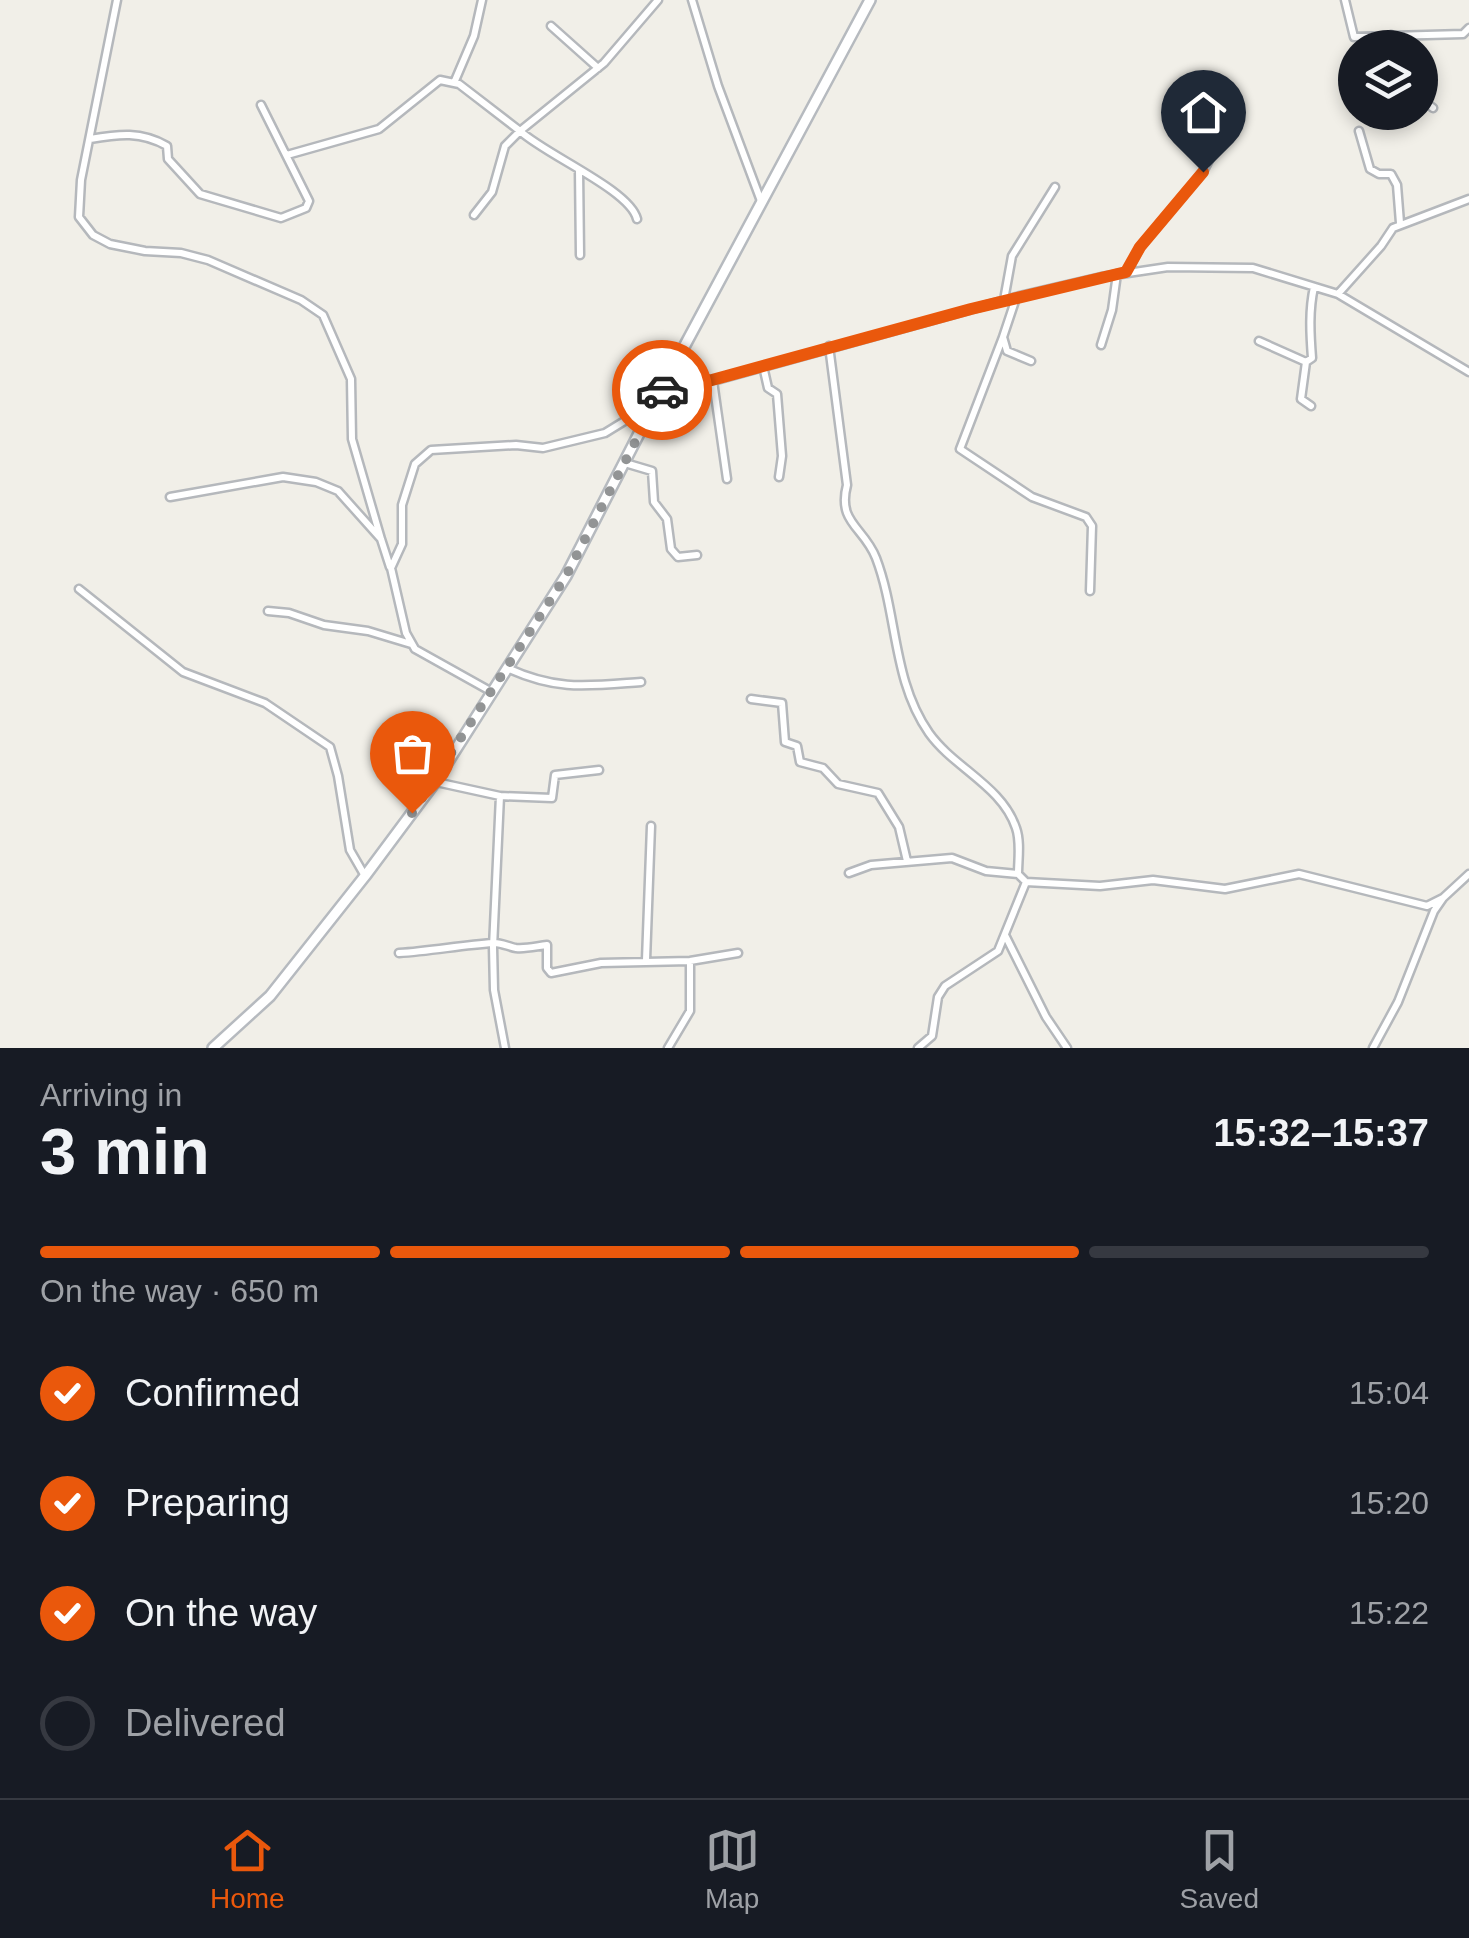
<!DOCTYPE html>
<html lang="en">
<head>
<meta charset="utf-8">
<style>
	body { margin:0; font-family:Arial,sans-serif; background:#20242c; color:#f1f3f6; height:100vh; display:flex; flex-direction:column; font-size:38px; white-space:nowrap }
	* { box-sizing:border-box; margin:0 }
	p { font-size:32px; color:#9ea1a6 }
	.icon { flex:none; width:55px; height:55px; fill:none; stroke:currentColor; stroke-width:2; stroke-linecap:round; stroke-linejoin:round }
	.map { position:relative; height:1048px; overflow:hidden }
	.drawer { display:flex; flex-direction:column; background:#171b24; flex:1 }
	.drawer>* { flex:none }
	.fabs { position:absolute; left:1338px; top:30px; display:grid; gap:20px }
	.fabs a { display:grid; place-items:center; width:100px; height:100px; border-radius:50%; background:#171b24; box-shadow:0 5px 15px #0003; font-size:50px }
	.pin { position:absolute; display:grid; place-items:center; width:85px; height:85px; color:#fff; margin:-102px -42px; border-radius:50% 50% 50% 0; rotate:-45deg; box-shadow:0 0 10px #0007 }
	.pin .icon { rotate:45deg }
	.courier { position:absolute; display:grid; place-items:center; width:100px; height:100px; margin:-50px; border:8px solid #ea580c; border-radius:50%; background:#fff; color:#222; box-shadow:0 2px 12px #0007 }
	.summary em { font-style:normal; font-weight:800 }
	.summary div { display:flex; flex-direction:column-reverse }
	.summary { display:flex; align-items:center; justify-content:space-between; height:170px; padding:0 40px }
	h1 { font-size:65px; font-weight:800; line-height:75px }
	.bar { display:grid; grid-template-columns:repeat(4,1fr); gap:15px 10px; align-content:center; height:120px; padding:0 40px }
	.bar i { height:12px; border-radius:8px; background:#363941 }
	.bar .on { background:#ea580c }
	.bar p { grid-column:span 4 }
	ol { padding:0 40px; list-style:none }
	li { display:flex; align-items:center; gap:30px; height:110px }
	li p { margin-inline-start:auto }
	li .icon { padding:10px; border-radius:50%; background:#ea580c; color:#fff; stroke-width:4 }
	li:last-child { color:#9ea1a6 }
	li i { width:55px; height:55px; border:5px solid #363941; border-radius:50% }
	.menu { display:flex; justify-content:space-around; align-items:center; height:140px; border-top:2px solid #363941; background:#171b24; font-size:28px; color:#9ea1a6 }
	.menu a { display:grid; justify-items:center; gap:5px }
	.menu .on { color:#ea580c }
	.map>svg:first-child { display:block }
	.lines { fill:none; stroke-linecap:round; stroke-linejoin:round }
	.minor-casing { stroke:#b5b8bc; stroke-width:11 }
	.secondary-casing { stroke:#b6babf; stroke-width:14 }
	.minor { stroke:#fff; stroke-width:6 }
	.secondary { stroke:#fff; stroke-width:9 }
	.done { stroke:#929495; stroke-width:10; stroke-dasharray:0 18 }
	.route { stroke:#ea580c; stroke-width:12 }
</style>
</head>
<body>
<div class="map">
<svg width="1469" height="1048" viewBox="0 0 1469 1048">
	<rect width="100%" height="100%" fill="#f1efe8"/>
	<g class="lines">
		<g class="minor-casing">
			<path id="minor" d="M117,0L81,180L79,217L93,235L110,244L145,251L181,253L208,260L301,300L323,315L351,379L352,439L381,539
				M692,0L718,86L761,201
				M1345,0L1354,37L1463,34L1469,28
				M551,26L598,68
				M1391,35L1393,48
				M454,83L474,36L482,0
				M1420,98L1433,108
				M1359,131L1370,169L1379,174H1391L1397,185L1400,223
				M90,139C119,134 141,131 167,146L168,159L200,194L281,218L306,208L309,201L261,105
				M287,155L379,129L440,80L459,84L520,131L604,63L658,0
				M579,170L580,255
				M474,215L492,192L505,146L520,131C546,155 630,190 637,219
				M1127,272L1140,247L1203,172L1229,120L1238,113
				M1338,294L1381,246L1393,228L1469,199
				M1016,298L1003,337L1007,351L1031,361
				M1004,300L1012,256L1055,187
				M1003,337L960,449L1032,497L1086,517L1092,526L1090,591
				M1259,341L1306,362
				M1101,345L1112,310L1117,274
				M829,346L847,485C837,523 864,527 876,558C898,616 892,680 929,733C954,768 1002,786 1016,828C1021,842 1018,860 1018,874
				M763,366L768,388L777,394L782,456L779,477
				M669,375L683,383L713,381L1016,297L1101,277L1168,267L1253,268L1338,294L1469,372
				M713,381L727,479
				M1311,406L1301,399L1306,362L1312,358C1310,332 1309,310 1314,287
				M625,463L652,471L654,502L667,519L671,549L678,557L697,555
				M170,497L283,477L316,482L338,491L381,539L390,567
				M79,589L183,672L265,703L330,747L338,776L350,850L365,876
				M268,611L289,613L324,625L368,631L411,644
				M507,668C557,691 587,686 641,682
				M492,692L415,649L406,633L391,568L402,544V505L415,464L431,450L516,445L543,448L605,433L631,417L647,420
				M751,699L782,703L785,742L797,746L800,762L823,768L838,784L878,793L899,827L907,861
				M436,782L500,796L493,947L494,990L505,1048
				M500,796L552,798L555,775L599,770
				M849,873L871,865L952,858L986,871L1018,874L1026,882
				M1005,935L1046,1017L1067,1048
				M399,953C431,951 462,945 493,943C500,942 509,947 516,948C527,949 537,946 547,945V968L551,973L601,963L690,961L738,953
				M646,960L651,826
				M668,1048L690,1011V961
				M918,1048L932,1036L938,997L945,986L998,951L1026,882L1100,886L1153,880L1225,889L1299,874L1427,906L1443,898
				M1373,1048L1398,1002L1434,911L1443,898L1469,874"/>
		</g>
		<g class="secondary-casing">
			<path id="secondary" d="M213,1048L270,996L365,876L435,782L566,576L669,375L870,0"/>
		</g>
		<use href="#minor" class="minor"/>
		<use href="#secondary" class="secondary"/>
	</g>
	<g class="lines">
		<path class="done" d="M412,813L566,576L662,390"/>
		<path class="route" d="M662,390L669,375L684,383L712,380L971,309L1126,272L1140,247L1203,172"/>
	</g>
</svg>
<div class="fabs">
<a><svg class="icon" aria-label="layers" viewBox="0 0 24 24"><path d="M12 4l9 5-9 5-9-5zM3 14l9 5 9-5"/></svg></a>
</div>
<div class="pin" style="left:412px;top:813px;background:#ea580c"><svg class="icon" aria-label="bag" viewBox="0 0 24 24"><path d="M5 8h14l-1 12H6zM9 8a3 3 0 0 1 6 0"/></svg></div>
<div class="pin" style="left:1203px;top:172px;background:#1f2937"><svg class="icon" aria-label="home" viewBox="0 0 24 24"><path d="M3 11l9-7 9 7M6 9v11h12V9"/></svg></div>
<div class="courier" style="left:662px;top:390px"><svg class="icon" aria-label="car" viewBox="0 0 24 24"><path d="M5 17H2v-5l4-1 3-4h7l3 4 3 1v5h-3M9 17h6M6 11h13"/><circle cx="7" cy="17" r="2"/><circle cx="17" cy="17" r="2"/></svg></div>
</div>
<section class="drawer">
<div class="summary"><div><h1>3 min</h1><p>Arriving in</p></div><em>15:32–15:37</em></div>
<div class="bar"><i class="on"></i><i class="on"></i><i class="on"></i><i></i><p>On the way · 650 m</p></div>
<ol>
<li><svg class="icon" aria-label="check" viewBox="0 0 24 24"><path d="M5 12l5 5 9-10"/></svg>Confirmed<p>15:04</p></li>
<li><svg class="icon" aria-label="check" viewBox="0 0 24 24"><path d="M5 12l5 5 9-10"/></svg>Preparing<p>15:20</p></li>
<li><svg class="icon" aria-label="check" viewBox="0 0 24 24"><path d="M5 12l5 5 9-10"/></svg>On the way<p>15:22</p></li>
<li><i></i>Delivered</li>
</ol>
</section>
<nav class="menu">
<a class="on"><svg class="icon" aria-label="home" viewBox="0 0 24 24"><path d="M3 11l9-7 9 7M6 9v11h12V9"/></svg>Home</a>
<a><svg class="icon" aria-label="map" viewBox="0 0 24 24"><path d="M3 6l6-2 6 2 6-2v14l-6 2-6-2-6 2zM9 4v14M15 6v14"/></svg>Map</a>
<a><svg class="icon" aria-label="saved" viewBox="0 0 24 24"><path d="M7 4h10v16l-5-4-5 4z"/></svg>Saved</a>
</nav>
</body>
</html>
